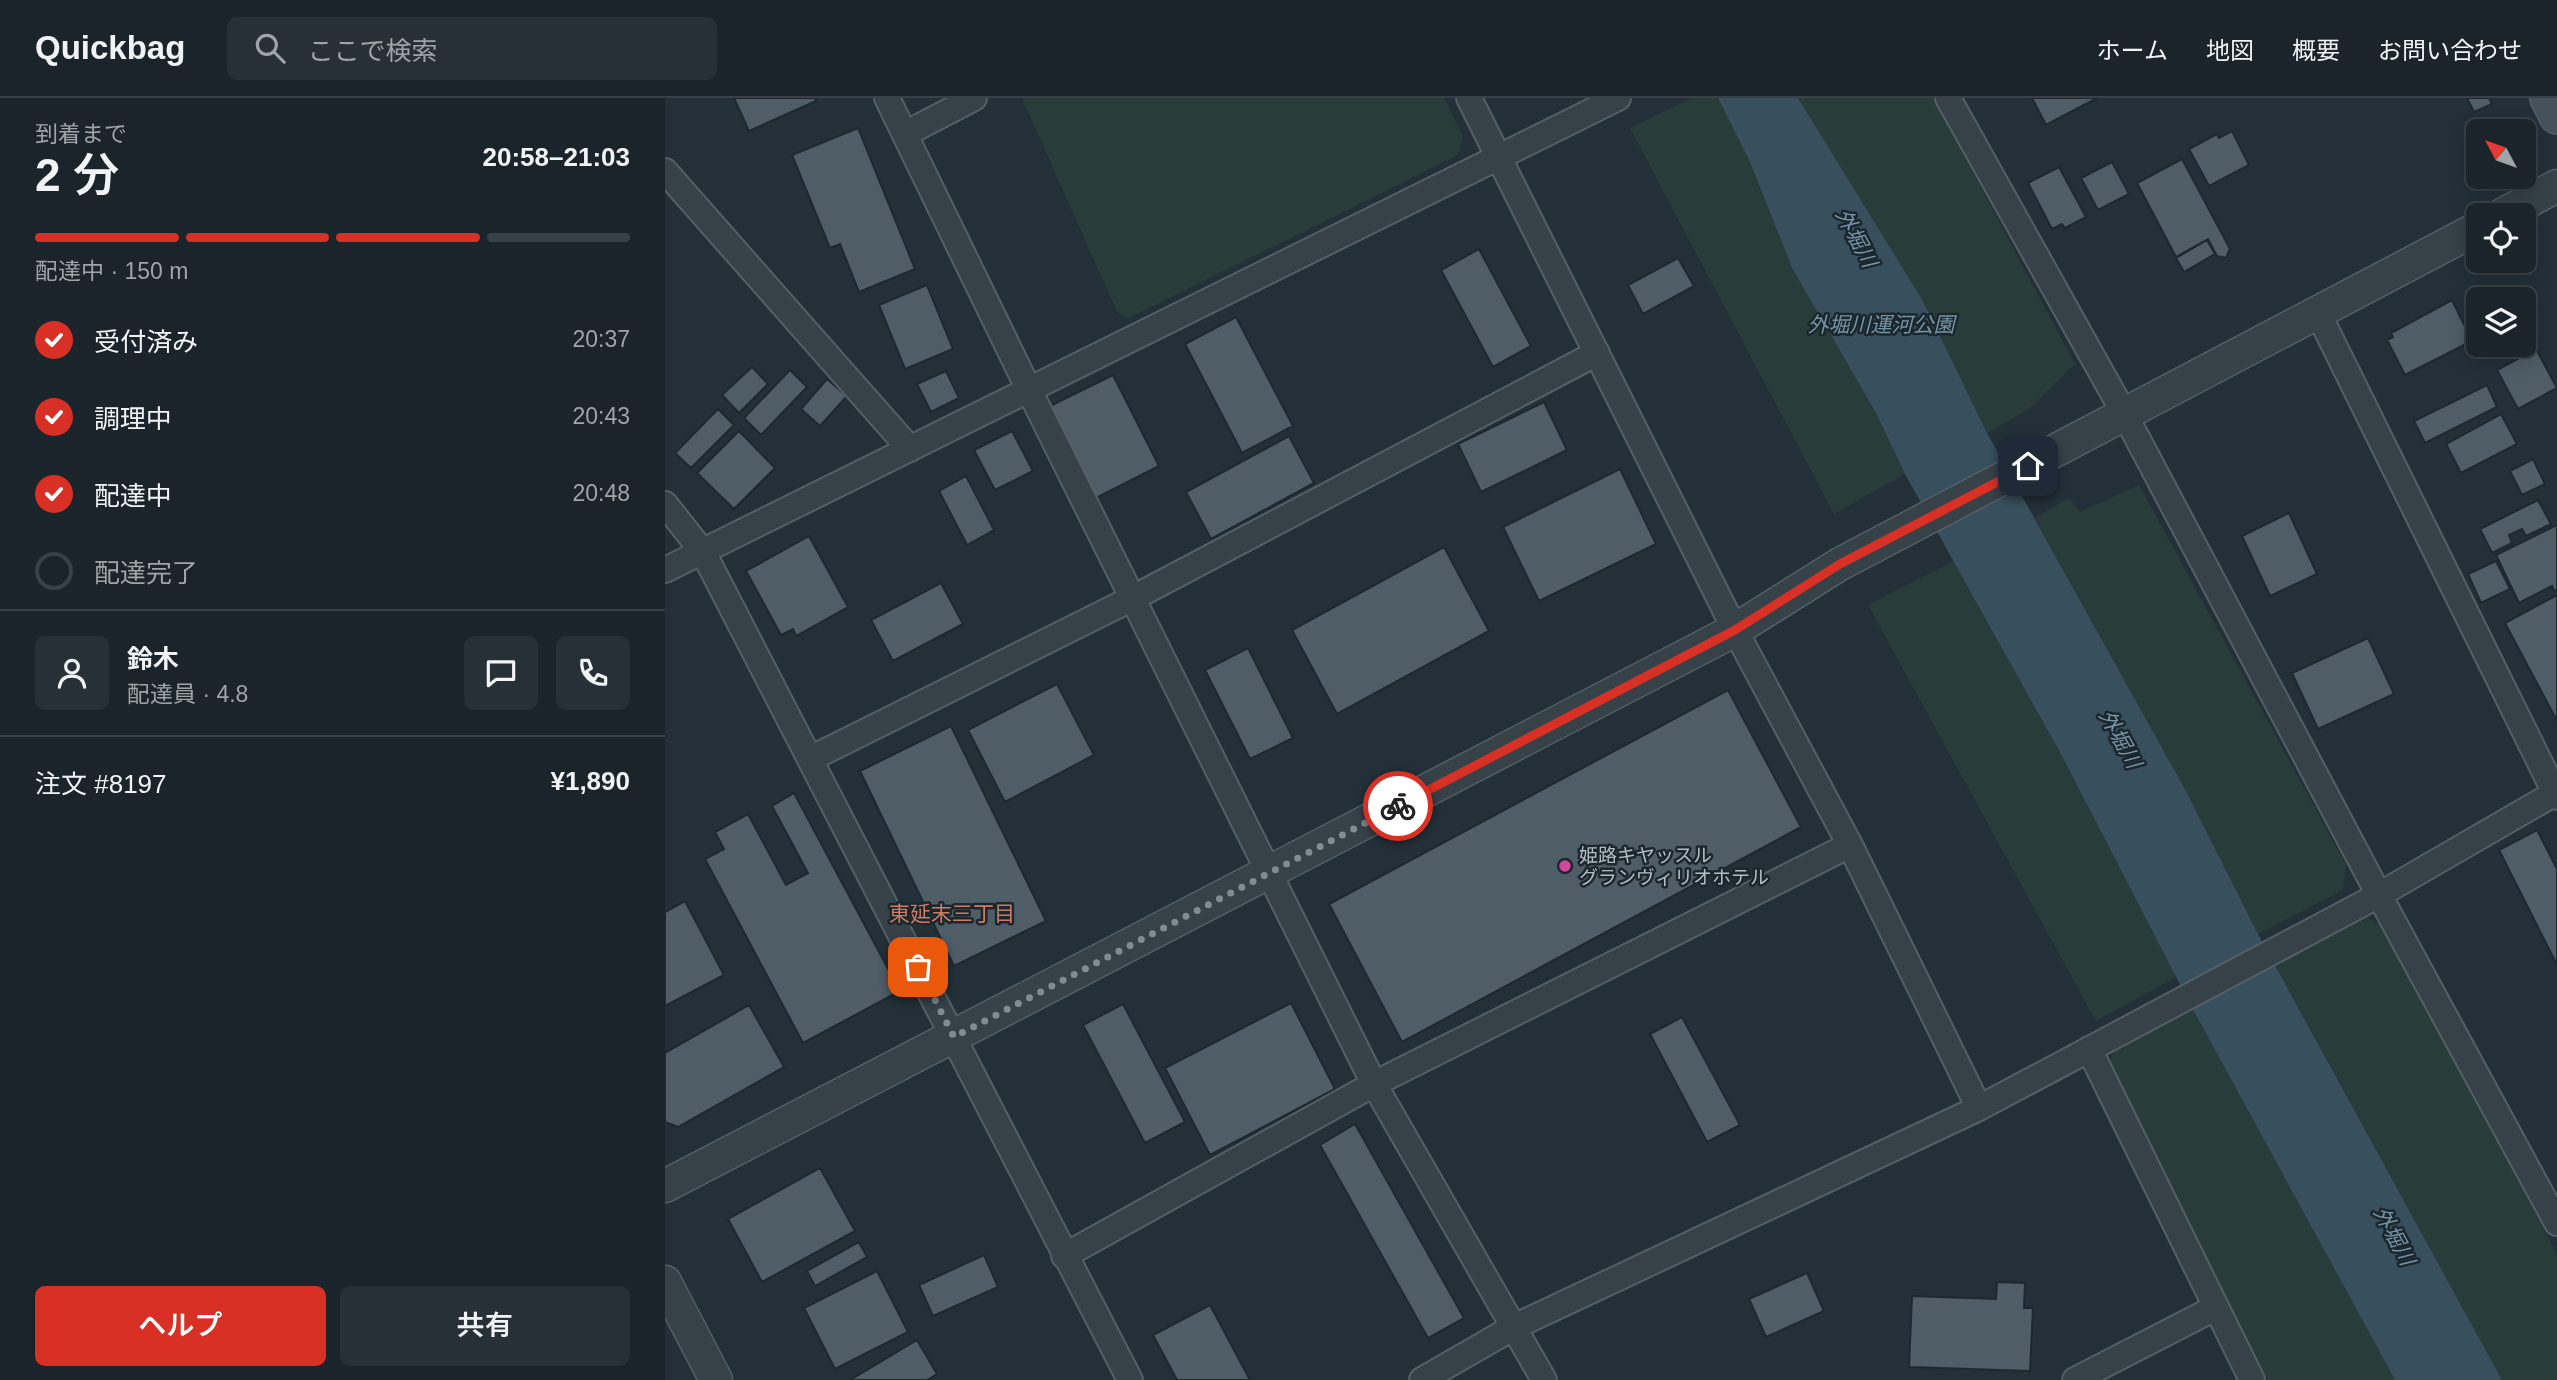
<!DOCTYPE html>
<html lang="ja">
<head>
<meta charset="utf-8">
<style>
	body { margin:0; font-family:Arial,"Noto Sans JP",sans-serif; background:#273036; color:#f1f3f6; height:100vh; display:flex; flex-direction:column; font-size:26px; white-space:nowrap }
	* { box-sizing:border-box; margin:0 }
	p { font-size:23px; color:#9fa4a8 }
	.icon { flex:none; width:38px; height:38px; fill:none; stroke:currentColor; stroke-width:2; stroke-linecap:round; stroke-linejoin:round }
	.map { position:relative; flex:1; overflow:hidden }
	.details { display:flex; flex-direction:column; background:#1a242a; width:665px }
	.details>* { flex:none }
	.needle { width:46px; rotate:311deg }
	.fabs { position:absolute; left:1801px; top:21px; display:grid; gap:14px }
	.fabs a { display:grid; place-items:center; width:70px; height:70px; border-radius:10px; background:#1a242a; box-shadow:0 4px 18px #0003,0 0 0 2px #384147; font-size:35px }
	.pin { position:absolute; display:grid; place-items:center; width:60px; height:60px; color:#fff; margin:-30px; border-radius:14px; box-shadow:0 4px 10px #0006 }
	.courier { position:absolute; display:grid; place-items:center; width:70px; height:70px; margin:-35px; border:5px solid #d93025; border-radius:50%; background:#fff; color:#222; box-shadow:0 2px 9px #0007 }
	.summary em { font-style:normal; font-weight:600 }
	.summary div { display:flex; flex-direction:column-reverse }
	.summary { display:flex; align-items:center; justify-content:space-between; height:119px; padding:0 35px }
	h1 { font-size:46px; font-weight:600; line-height:52px }
	.bar { display:grid; grid-template-columns:repeat(4,1fr); gap:10px 7px; align-content:center; height:84px; padding:0 35px }
	.bar i { height:9px; border-radius:5px; background:#384147 }
	.bar .current { background:#d93025 }
	.bar p { grid-column:span 4 }
	.line { display:flex; align-items:center; gap:18px; padding:0 35px; border-top:2px solid #384147 }
	.line div { flex:1 }
	.round { display:grid; place-items:center; flex:none; width:74px; height:74px; border-radius:10px; background:#273036 }
	ol { padding:0 35px; list-style:none }
	li { display:flex; align-items:center; gap:21px; height:77px }
	li p { margin-inline-start:auto }
	li .icon { padding:7px; border-radius:50%; background:#d93025; color:#fff; stroke-width:4 }
	li:last-child { color:#9fa4a8 }
	li i { width:38px; height:38px; border:4px solid #384147; border-radius:50% }
	.button { display:flex; gap:14px; margin-top:auto; padding:14px 35px }
	.button a { flex:1; height:80px; border-radius:10px; background:#d93025; color:#fff; font-size:28px; font-weight:600; line-height:80px; text-align:center }
	.button a+a { background:#273036; color:#f1f3f6 }
	header { display:flex; align-items:center; gap:42px; box-sizing:border-box; height:98px; padding:0 35px; background:#1a242a; border-bottom:2px solid #384147 }
	header strong { font-size:33px }
	nav { display:flex; gap:38px; margin-inline-start:auto; font-size:24px }
	.search { width:490px; height:63px; background:#273036; display:flex; align-items:center; gap:18px; box-sizing:border-box; padding:0 24px; border-radius:10px; color:#9fa4a8; font-size:26px }
	main { display:flex; flex:1; min-height:0 }
	.map>svg:first-child { display:block }
	.green { fill:#283d39 }
	.water { fill:#384f5d }
	.building { fill:#4e5d66; stroke:#1e282f; stroke-width:2 }
	.lines { fill:none; stroke-linecap:round; stroke-linejoin:round }
	.minor-casing { stroke:#545f66; stroke-width:28 }
	.tertiary-casing { stroke:#545f66; stroke-width:35 }
	.secondary-casing { stroke:#545f66; stroke-width:38 }
	.minor { stroke:#364148; stroke-width:24 }
	.tertiary { stroke:#364148; stroke-width:32 }
	.secondary { stroke:#45525b; stroke-width:35 }
	.done { stroke:#7f8c93; stroke-width:7; stroke-dasharray:0 12.6 }
	.route { stroke:#d93025; stroke-width:9 }
	.hotel-dot { fill:#d1479c; stroke:#1c262d; stroke-width:2.5 }
	.labels { text-anchor:middle; stroke-width:5; stroke-linejoin:round; paint-order:stroke }
	.poi-label { font-size:19px; fill:#b1bdc4; stroke:#1c262d; text-anchor:start }
	.water-label { font-size:21px; font-style:italic; fill:#7494a6; stroke:#1c262d }
	.neighbourhood-label { font-size:21px; fill:#cb7c65; stroke:#1c262d }
</style>
</head>
<body>
<header>
<strong>Quickbag</strong>
<div class="search"><svg class="icon" aria-label="search" viewBox="0 0 24 24"><circle cx="10" cy="10" r="6"/><path d="M15 15l6 6"/></svg>ここで検索</div>
<nav><a>ホーム</a><a>地図</a><a>概要</a><a>お問い合わせ</a></nav>
</header>
<main>
<section class="details">
<div class="summary"><div><h1>2 分</h1><p>到着まで</p></div><em>20:58–21:03</em></div>
<div class="bar"><i class="current"></i><i class="current"></i><i class="current"></i><i></i><p>配達中 · 150 m</p></div>
<ol>
<li><svg class="icon" aria-label="check" viewBox="0 0 24 24"><path d="M5 12l5 5 9-10"/></svg>受付済み<p>20:37</p></li>
<li><svg class="icon" aria-label="check" viewBox="0 0 24 24"><path d="M5 12l5 5 9-10"/></svg>調理中<p>20:43</p></li>
<li><svg class="icon" aria-label="check" viewBox="0 0 24 24"><path d="M5 12l5 5 9-10"/></svg>配達中<p>20:48</p></li>
<li><i></i>配達完了</li>
</ol>
<div class="line" style="height:126px"><a class="round"><svg class="icon" aria-label="person" viewBox="0 0 24 24"><circle cx="12" cy="8" r="4"/><path d="M4 21q1-7 8-7t8 7"/></svg></a><div><b>鈴木</b><p>配達員 · 4.8</p></div><a class="round"><svg class="icon" aria-label="chat" viewBox="0 0 24 24"><path d="M4 5h16v11H9l-5 4z"/></svg></a><a class="round"><svg class="icon" aria-label="phone" viewBox="0 0 24 24"><path d="M5 4h4l2 5-3 2q2 4 5 5l2-3 5 2v4C11 20 4 13 5 4z"/></svg></a></div>
<div class="line" style="height:91px"><div>注文 #8197</div><b>¥1,890</b></div>
<div class="button"><a>ヘルプ</a><a>共有</a></div>
</section>
<div class="map">
<svg width="1892" height="1282" viewBox="0 0 1892 1282">
	<rect width="100%" height="100%" fill="#233038"/>
	<path class="green" d="M357,0H779L798,39L793,57L462,221L452,214Z
		M1027,0H1053L1085,64L1127,170L1211,315L1240,376L1169,416L965,30Z
		M1133,0H1268L1410,266L1365,310L1322,335L1258,203Z
		M1474,387L1681,767L1678,792L1593,836L1521,693L1370,420L1404,400L1415,414Z
		M1289,463L1398,660L1511,879L1431,923L1203,507Z
		M1693,814L1716,827L1892,1156V1282H1837L1609,864Z
		M1526,908L1730,1282H1603L1441,972L1450,950Z"/>
	<path class="water" d="M1053,0H1133L1258,203L1322,335L1521,693L1593,836L1837,1282H1730L1526,908L1398,660L1240,376L1211,315L1127,170L1085,64Z"/>
	<path class="building" d="M69,0H150L151,3L84,33Z
		M1367,0H1432L1381,27Z
		M1802,0H1824L1827,6L1809,14Z
		M193,30L250,171L194,194L175,146L165,150L127,57Z
		M1567,33L1584,67L1544,88L1524,51L1552,36L1554,40Z
		M1517,61L1565,151L1561,160L1552,158L1543,141L1511,159L1472,85Z
		M1447,64L1464,96L1433,112L1416,80Z
		M1394,69L1421,119L1400,130L1397,126L1387,131L1363,85Z
		M1542,142L1550,156L1519,174L1511,160Z
		M814,151L866,248L828,269L776,172Z
		M1013,160L1029,188L978,216L963,187Z
		M262,187L288,251L240,271L214,207Z
		M1787,202L1807,243L1740,277L1722,242L1728,239L1726,235Z
		M1813,216V238L1804,221Z
		M571,219L628,328L577,355L520,246Z
		M1818,247H1842L1823,257Z
		M1871,251L1892,290L1853,311L1832,272Z
		M87,269L103,286L74,315L57,297Z
		M125,272L142,289L96,337L79,320Z
		M281,273L294,300L266,314L252,286Z
		M448,277L494,368L431,400L385,308Z
		M162,281L182,298L155,328L136,311Z
		M1822,287L1832,309L1760,345L1749,323Z
		M879,304L902,352L816,394L793,346Z
		M53,311L69,327L26,370L10,355Z
		M1836,316L1852,346L1796,375L1781,346Z
		M74,333L110,370L69,411L32,375Z
		M347,333L368,373L330,392L309,352Z
		M624,338L649,385L546,441L521,394Z
		M1868,361L1880,386L1857,397L1845,373Z
		M955,371L991,446L874,503L838,429Z
		M301,378L329,432L302,447L274,393Z
		M1873,402L1886,426L1861,438L1857,431L1844,437L1847,445L1827,455L1815,431Z
		M1624,415L1652,476L1605,498L1577,438Z
		M1892,427V492L1889,493L1887,488L1854,505L1831,457Z
		M144,438L183,509L131,538L128,531L116,537L81,473Z
		M779,449L824,533L672,616L627,532Z
		M1831,463L1845,491L1816,505L1803,476Z
		M276,485L298,526L228,563L206,522Z
		M1892,497V623L1840,525Z
		M1703,540L1729,596L1653,631L1627,575Z
		M583,550L628,640L585,661L540,572Z
		M392,586L429,657L340,704L303,632Z
		M1063,592L1136,729L737,944L664,806Z
		M286,628L381,823L289,868L195,673Z
		M129,695L235,893L138,945L40,761L59,751L50,734L83,716L121,787L143,775L107,708Z
		M1872,732L1892,771V867L1834,752Z
		M20,803L59,877L0,908V814Z
		M626,905L670,991L545,1057L500,970Z
		M458,906L520,1024L480,1045L418,927Z
		M84,907L119,969L13,1029L0,1024V955Z
		M1017,919L1075,1027L1042,1044L985,936Z
		M690,1026L799,1220L763,1240L655,1047Z
		M155,1070L190,1133L97,1184L63,1121Z
		M194,1144L202,1159L150,1188L142,1173Z
		M319,1157L333,1189L268,1218L254,1187Z
		M212,1173L243,1234L170,1271L139,1210Z
		M1142,1175L1159,1213L1101,1239L1084,1201Z
		M1332,1184L1360,1185L1359,1210H1368L1365,1273L1244,1269L1247,1198L1331,1201Z
		M545,1207L585,1282H512L488,1237Z
		M252,1242L272,1276L262,1282H185Z"/>
	<g class="lines">
		<g class="minor-casing">
			<path id="minor" d="M222,0L364,292L709,986L879,1282
				M804,0L1070,532L1185,747L1314,1010
				M1283,0L1459,315L1714,797L1892,1125
				M240,36L309,0
				M0,73L245,351
				M1653,215L1892,699
				M0,406L38,454L465,1282
				M0,472L953,0
				M145,661L468,500L932,255
				M1424,951L1587,1282
				M399,1158L709,986L1185,747
				M757,1282L849,1229L1314,1010L1714,797L1892,694
				M1410,1282L1550,1210"/>
		</g>
		<g class="tertiary-casing">
			<path id="tertiary" d="M1837,117L1892,88
				M0,1088L1070,532L1175,466L1813,130
				M0,1184L51,1282"/>
		</g>
		<g class="secondary-casing">
			<path id="secondary" d="M1883,0L1892,18"/>
		</g>
		<use href="#minor" class="minor"/>
		<use href="#tertiary" class="tertiary"/>
		<use href="#secondary" class="secondary"/>
	</g>
	<g class="lines">
		<path class="done" d="M253,869L289,939L733,708"/>
		<path class="route" d="M733,708L1070,532L1175,466L1363,368"/>
	</g>
	<circle class="hotel-dot" cx="900" cy="768" r="7"/>
	<g class="labels">
		<g class="poi-label">
			<text x="914" y="764">姫路キヤッスル<tspan x="914" dy="22">グランヴィリオホテル</tspan></text>
		</g>
		<g class="water-label">
			<text transform="translate(1191 140) rotate(62)" y="7">外堀川</text>
			<text x="1216" y="234">外堀川運河公園</text>
			<text transform="translate(1455 641) rotate(61)" y="7">外堀川</text>
			<text transform="translate(1729 1138) rotate(62)" y="7">外堀川</text>
		</g>
		<g class="neighbourhood-label">
			<text x="287" y="823">東延末三丁目</text>
		</g>
	</g>
</svg>
<div class="fabs">
<a><svg class="needle" viewBox="-14 -14 28 28"><path d="M0-13l5 13h-10z" fill="#e53935"/><path d="M0 13l5-13h-10z" fill="#9fa4a8"/></svg></a>
<a><svg class="icon" aria-label="locate" viewBox="0 0 24 24"><circle cx="12" cy="12" r="6"/><path d="M12 2v4M12 18v4M2 12h4M18 12h4"/></svg></a>
<a><svg class="icon" aria-label="layers" viewBox="0 0 24 24"><path d="M12 4l9 5-9 5-9-5zM3 14l9 5 9-5"/></svg></a>
</div>
<div class="pin" style="left:253px;top:869px;background:#ea580c"><svg class="icon" aria-label="bag" viewBox="0 0 24 24"><path d="M5 8h14l-1 12H6zM9 8a3 3 0 0 1 6 0"/></svg></div>
<div class="pin" style="left:1363px;top:368px;background:#1f2937"><svg class="icon" aria-label="home" viewBox="0 0 24 24"><path d="M3 11l9-7 9 7M6 9v11h12V9"/></svg></div>
<div class="courier" style="left:733px;top:708px"><svg class="icon" aria-label="bike" viewBox="0 0 24 24"><circle cx="6" cy="16" r="4"/><circle cx="18" cy="16" r="4"/><path d="M6 16l4-8h5l3 8M10 8l3 8H6M13 5h3"/></svg></div>
</div>
</main>
</body>
</html>
